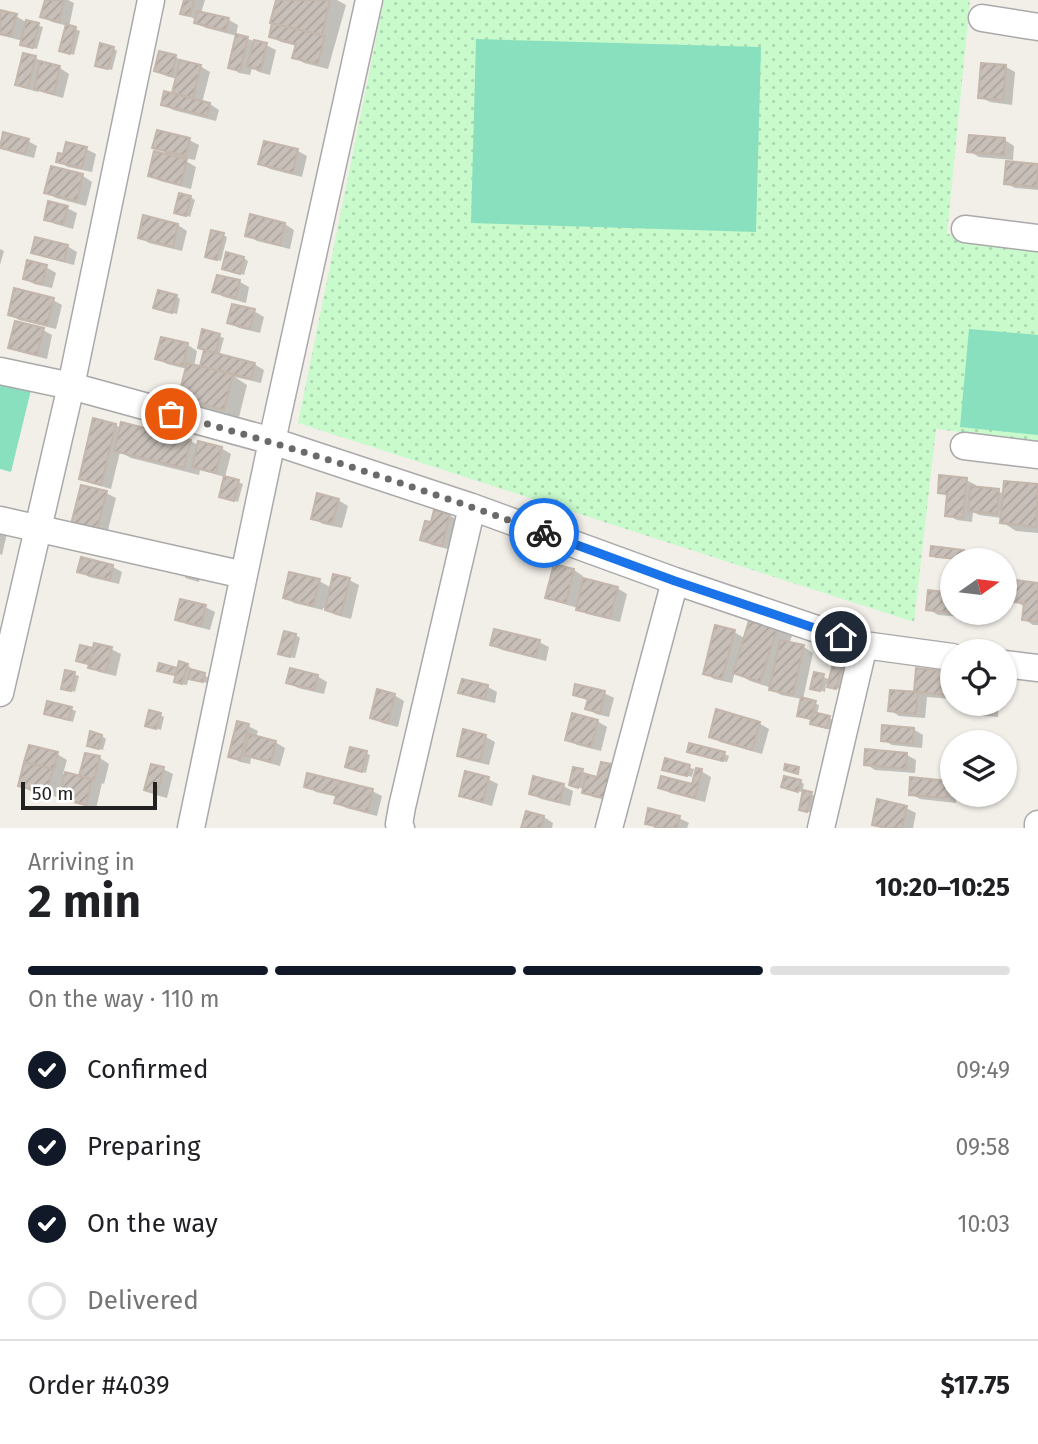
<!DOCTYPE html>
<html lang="en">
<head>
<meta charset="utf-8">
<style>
	body { margin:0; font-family:"Fira Sans",sans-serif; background:#f6f6f6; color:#202124; height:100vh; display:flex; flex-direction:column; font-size:26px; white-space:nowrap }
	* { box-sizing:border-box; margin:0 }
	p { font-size:23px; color:#757577 }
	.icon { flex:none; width:38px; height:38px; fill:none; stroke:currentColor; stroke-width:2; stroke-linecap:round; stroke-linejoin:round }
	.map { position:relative; height:828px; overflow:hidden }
	.details { display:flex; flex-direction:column; background:#fff; flex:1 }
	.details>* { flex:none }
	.needle { width:46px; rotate:76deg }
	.fabs { position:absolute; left:940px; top:548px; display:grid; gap:14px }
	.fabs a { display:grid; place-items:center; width:77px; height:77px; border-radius:50%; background:#fff; box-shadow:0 2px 5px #0004; font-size:35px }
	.scale { position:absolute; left:21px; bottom:18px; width:136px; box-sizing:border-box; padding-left:7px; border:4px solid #222; border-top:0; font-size:19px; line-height:24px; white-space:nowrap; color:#222; -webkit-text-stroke:5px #fff; paint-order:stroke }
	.pin { position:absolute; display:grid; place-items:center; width:60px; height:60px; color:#fff; margin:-30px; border:4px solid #fff; border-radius:50%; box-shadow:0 2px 7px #0007 }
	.courier { position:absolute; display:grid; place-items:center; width:70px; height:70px; margin:-35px; border:5px solid #1a73e8; border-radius:50%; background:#fff; color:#222; box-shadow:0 2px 9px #0007 }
	.summary em { font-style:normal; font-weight:700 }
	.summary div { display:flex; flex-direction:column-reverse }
	.summary { display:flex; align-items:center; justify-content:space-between; height:119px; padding:0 28px }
	h1 { font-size:46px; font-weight:700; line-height:52px }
	.bar { display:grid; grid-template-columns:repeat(4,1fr); gap:10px 7px; align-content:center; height:84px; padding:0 28px }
	.bar i { height:9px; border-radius:5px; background:#e0e0e0 }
	.bar .active { background:#111827 }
	.bar p { grid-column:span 4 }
	.line { display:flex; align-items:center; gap:18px; padding:0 28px; border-top:2px solid #e0e0e0 }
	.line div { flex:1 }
	ol { padding:0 28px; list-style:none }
	li { display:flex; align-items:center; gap:21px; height:77px }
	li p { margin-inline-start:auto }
	li .icon { padding:7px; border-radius:50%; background:#111827; color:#fff; stroke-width:4 }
	li:last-child { color:#757577 }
	li i { width:38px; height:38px; border:4px solid #e0e0e0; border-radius:50% }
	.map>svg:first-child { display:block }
	.park { fill:url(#park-dots) }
	.pitch { fill:#88e0be }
	.shadow { fill:#0003 }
	.building { fill:url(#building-hatch); stroke:#c4b6ab; stroke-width:2 }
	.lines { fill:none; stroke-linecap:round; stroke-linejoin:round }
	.minor-casing { stroke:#a9a9a9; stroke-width:29 }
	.minor { stroke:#fff; stroke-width:26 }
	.done { stroke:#6b6a68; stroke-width:7; stroke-dasharray:0 12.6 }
	.route { stroke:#1a73e8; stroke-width:9 }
</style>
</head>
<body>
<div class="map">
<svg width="1038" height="828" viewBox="0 0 1038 828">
	<defs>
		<pattern id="park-dots" width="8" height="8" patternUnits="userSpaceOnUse" patternTransform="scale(1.75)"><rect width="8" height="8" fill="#c8facc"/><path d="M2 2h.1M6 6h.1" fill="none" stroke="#acd6af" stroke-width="1.8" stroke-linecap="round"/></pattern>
		<pattern id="building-hatch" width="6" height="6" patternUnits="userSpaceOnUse" patternTransform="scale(1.75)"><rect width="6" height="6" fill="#c7bfb8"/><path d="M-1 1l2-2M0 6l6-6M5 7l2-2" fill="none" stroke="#aba49e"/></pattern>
	</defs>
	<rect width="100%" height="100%" fill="#f2efe9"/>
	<path class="park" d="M384,0H970L947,234L1038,247V441L936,429L914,622L298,423Z"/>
	<path class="pitch" d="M476,39L761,47L756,232L471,223Z
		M969,329L1038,335V435L960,427Z
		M0,382L31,390L11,472L0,469Z"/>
	<path class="shadow" d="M46,0H68L74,3L69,27L80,31L74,55L61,50L68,26L52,22L42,16Z
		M185,0H205L201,13L229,20L238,25L236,35L266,45L276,50L270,75L259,72L252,68L250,75L239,73L230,67L237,36L206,28L196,23L197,20L182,13Z
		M278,0H337L346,5L328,69L304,63L294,57L297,46L281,42L271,36Z
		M0,12L16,16L26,22L43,27L37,49L27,46L23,41L0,35Z
		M113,48L117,51L112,70L101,67Z
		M160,53L176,57L186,63L200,66L210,72L202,103L210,104L219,110L216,121L173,110L163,104L173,95L177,79L166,76L156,71Z
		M24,55L36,58L45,64L60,68L69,74L63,98L45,93L39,90L38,92L27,89L17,84Z
		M983,65L1006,67L1015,72L1012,105L990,102L980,97Z
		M189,140L199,145L195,160L179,157L196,167L191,189L160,181L150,176L171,156L155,147Z
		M1005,140L1014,146L1013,160L979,157L969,151Z
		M28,141L37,146L34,158L11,152L2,147Z
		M86,149L96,154L92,172L68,167L58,161L64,156Z
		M298,151L307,156L302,177L270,169L260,163Z
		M1008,163L1038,166V190L1015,188L1006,183Z
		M52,168L83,176L92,182L86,206L56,198L46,192Z
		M190,197L195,200L190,217L177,212Z
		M67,208L77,213L73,229L55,224L46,219Z
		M252,216L285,224L294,230L290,249L257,241L247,235Z
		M145,217L178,225L187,231L182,251L149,243L140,237Z
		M223,235L227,237L221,261L211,258Z
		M67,246L77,252L74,265L43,257L33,252Z
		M0,249L4,251L0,265Z
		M244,258L248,261L244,275L224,268Z
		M46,267L56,273L52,288L34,284L24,278Z
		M218,277L240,282L249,287L246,303L224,297L214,292Z
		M176,296L180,299L177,314L160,310Z
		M53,300L62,305L56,329L19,320L10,314Z
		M254,311L264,317L260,333L239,328L229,322Z
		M43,330L52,335L47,359L20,352L10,347Z
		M204,331L224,338L219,356L254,364L264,370L261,383L235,377L247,385L239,417L195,406L180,397L187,369L167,364L157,358L162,339L188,345L197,351L194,367L209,369L202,365L205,350L200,348Z
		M116,425L121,429L191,441L199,446L221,448L231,454L225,477L200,470L199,475L131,458L120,452L111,489L90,483L81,478Z
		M966,480L976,485L975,488L998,491L1005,495L1006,483L1038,486V533L1016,531L1002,522V518L979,515L973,512L972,522L957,520L947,515L949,497L939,492Z
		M238,482L243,484L238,502L221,496Z
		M106,493L116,498L106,538L82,532Z
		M338,500L348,506L342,528L323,524L313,518Z
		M449,515L459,521L452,550L432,545L422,540L432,524Z
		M0,524L8,529L2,555L0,554Z
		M963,552L968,554L967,560L936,558L932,555Z
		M113,567L122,572L119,584L89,577L79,571Z
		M574,570L583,576L582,579L617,588L627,594L620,622L587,614L578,608L557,602L547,597Z
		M186,572L200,577L199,582L185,578Z
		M349,580L359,585L351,619L336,615L323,608V610L294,603L285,597L319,581L332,588Z
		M1038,584V625H1033L1024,619L1025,607L1015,601Z
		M205,607L215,612L210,630L186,624L177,619Z
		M928,609L963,612L962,617L938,615Z
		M753,616L793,633L789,644L804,647L813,653L803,699L819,705L817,715L834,720L831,730L816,726L812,723L813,720L799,715L802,699L781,695L771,689L772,688L750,681L735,672L732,683L714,679L705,673L734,632L746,639Z
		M296,635L300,638L295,658L285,656Z
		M539,642L549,647L546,661L502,650L492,644Z
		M81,647L94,650L111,649L121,654L116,676L99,672L90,667L97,665L80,660Z
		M843,660L847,662L841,690L826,684L825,692L812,688L815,674L831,680Z
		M160,665L179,670L187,665L191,668L190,671L208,677L207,683L189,677L187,685L180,684L176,681L177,676L163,672Z
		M66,672L79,676L75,692L63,688Z
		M951,673L952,699L927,697L925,718L899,716L890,710Z
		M317,676L327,682L324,694L298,688L288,682Z
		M463,681L488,687L497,692L495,703L470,697L460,692Z
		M604,693L614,698L609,717L596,714L587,708L589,701L575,694Z
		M394,695L404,701L398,727L382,723L372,717Z
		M975,704H999L998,717L984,716L974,710Z
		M71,709L76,711L73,722L46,713Z
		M160,715L164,717L161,730L147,726Z
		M597,721L607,727L601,751L577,745L567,739Z
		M759,723L769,729L762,754L720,742L711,736Z
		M248,726L258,731L256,737L275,742L285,748L280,766L251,758L250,764L240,762L230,756Z
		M913,729L923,735L922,748L892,745L883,740Z
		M464,732L486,737L495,742L489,765L468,760L459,755Z
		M102,736L106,739L103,750L93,747Z
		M30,747L57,754L67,760L63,774L80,778L86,755L100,758L109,764L104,784L102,783L96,809L70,802L61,797L63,787L60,786L57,797L30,791L20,785Z
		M366,753L370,755L366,773L347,767Z
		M693,753L724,754L729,756L727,762Z
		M907,755L916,760L915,773L875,770L866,764Z
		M666,761L694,769L692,777L664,769Z
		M611,766L621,771L614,802L593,797L584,792V789L575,787L582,771L586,773V776L599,779Z
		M163,769L173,774L167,798L156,795L146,790Z
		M701,771L711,777L705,802L670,793L660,787L694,786Z
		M309,775L372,791L382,796L377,816L346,808L336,802L338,797L316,792L306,786Z
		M488,779L498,784L492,806L471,800L461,795Z
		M800,781L804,784L802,792L816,796L812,813L805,811V793L783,786Z
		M948,783L952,785V794H957L956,803L920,799L911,794Z
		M563,786L573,791L570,806L541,799L531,793Z
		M906,808L916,813L913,828H881L874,824Z
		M544,817L553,823L552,828H523Z
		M679,818L689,823L687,828H656L647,823Z"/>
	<path class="building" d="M45,0H64L59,22L40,17Z
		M184,0H194L190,16L180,14Z
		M276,0H330L322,35L270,23Z
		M0,10L17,14L11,36L0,34Z
		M197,11L229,18L226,31L194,23Z
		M26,20L39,23L33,48L20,45Z
		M272,23L325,36L318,64L292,58L296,44L269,37Z
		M66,24L76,27L70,54L59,51Z
		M236,34L248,37L240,71L228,68Z
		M254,40L267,43L261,70L247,67Z
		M100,43L114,47L108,69L95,66Z
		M159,51L176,55L172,76L154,71Z
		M23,53L36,56L28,88L15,85Z
		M180,60L201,65L193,98L172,93Z
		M40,61L60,66L54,94L34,89Z
		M981,63L1006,65L1003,100L978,98Z
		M164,91L210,103L207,116L161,105Z
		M157,130L190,138L186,156L152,148Z
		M3,132L29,139L25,154L0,148Z
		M969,135L1005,138L1004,155L967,152Z
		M264,141L298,149L293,173L258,164Z
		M66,142L87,147L82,168L56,162L58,153L63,154Z
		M154,151L187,159L181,185L148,176Z
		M1006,161L1038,164L1037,187L1004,184Z
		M51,166L83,174L77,201L44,193Z
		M179,193L191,196L186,216L174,213Z
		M48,201L68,206L63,224L44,220Z
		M250,214L285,223L280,245L245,236Z
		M143,215L178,224L173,247L138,238Z
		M211,230L224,233L217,260L205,257Z
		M35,237L68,245L64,261L31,253Z
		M226,252L244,257L240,274L222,269Z
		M27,260L47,265L42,284L23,279Z
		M217,275L240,280L236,298L212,292Z
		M14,288L54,298L47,325L8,315Z
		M158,290L177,295L172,313L153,308Z
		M232,304L255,309L250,329L227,323Z
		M15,321L44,328L37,355L8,348Z
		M202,329L220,334L216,353L198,348Z
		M161,337L188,343L183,366L155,359Z
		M204,350L255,363L251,379L200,366Z
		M187,363L233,374L224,410L178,398Z
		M93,418L116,424L101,485L79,479Z
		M121,422L191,440L184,468L114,451Z
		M198,441L222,447L216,473L192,467Z
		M939,475L967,478L963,518L945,516L947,494L938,493Z
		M224,476L239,480L234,501L219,497Z
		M1004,481L1038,484L1036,527L1000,523Z
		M81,485L107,491L96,534L70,528Z
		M970,486L999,489L997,514L968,511Z
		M317,493L339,499L332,524L311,519Z
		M434,510L450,514L442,546L420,540L425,521L431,522Z
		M931,546L964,550L963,560L930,556Z
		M81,557L113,565L110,580L77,572Z
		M554,564L574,569L566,603L545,598Z
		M289,572L320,579L313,606L283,598Z
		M333,574L350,578L341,615L325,610Z
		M583,578L618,587L610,618L576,610Z
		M1015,580L1038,583V622L1022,620L1024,603L1013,602Z
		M928,590L952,593L953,613L926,610Z
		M180,599L206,605L201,626L175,620Z
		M751,614L779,623L760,682L733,673Z
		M715,625L735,630L722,679L703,674Z
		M494,629L540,640L536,657L490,645Z
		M284,631L296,634L290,657L278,654Z
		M780,640L804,645L793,695L769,690Z
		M94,643L112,647L106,672L88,668Z
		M80,645L93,648L88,664L76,661Z
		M835,656L844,658L836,689L827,687Z
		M179,661L188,664L182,684L174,682Z
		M159,663L177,668L175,675L157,671Z
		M290,668L318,675L314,690L286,683Z
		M916,668L952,672L949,695L914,692Z
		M190,669L205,673L203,682L188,679Z
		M65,670L75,672L71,691L61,689Z
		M814,672L824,674L820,691L810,689Z
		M462,679L488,685L485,699L458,693Z
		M575,684L605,691L600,713L585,709L588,699L573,695Z
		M377,689L395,694L388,723L370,718Z
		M890,690L918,692L916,714L888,711Z
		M801,697L816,701L811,719L797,716Z
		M47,701L72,707L69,720L44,714Z
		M973,704H989L988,713L972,711Z
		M716,709L760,722L752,750L709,737Z
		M149,710L161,713L156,729L145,726Z
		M813,712L830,716L827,728L810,724Z
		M572,713L598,720L591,747L565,740Z
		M237,721L249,724L240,760L228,757Z
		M882,725L914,728L913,744L881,741Z
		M463,729L486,735L480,761L457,756Z
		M90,731L102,735L99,749L87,746Z
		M249,734L276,741L271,762L244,755Z
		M689,743L725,752L723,761L687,752Z
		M29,745L58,752L54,769L24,762Z
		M350,747L367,751L362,772L345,767Z
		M865,749L907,753L906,769L864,765Z
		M85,753L100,756L94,780L79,776Z
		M665,758L690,765L687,776L662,770Z
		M24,762L53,769L47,793L18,786Z
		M601,762L612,764L604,798L582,793L586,774L597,777Z
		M151,764L164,767L157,794L144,790Z
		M785,764L799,767L798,774L784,770Z
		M573,767L583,769L578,788L569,785Z
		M696,768L702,769L695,798L658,788L661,776L692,784Z
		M465,771L489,777L483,802L459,796Z
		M65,772L92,779L86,805L59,798Z
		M307,773L340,781L336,795L304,787Z
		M533,776L564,784L560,802L529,794Z
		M784,776L801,780L798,792L781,787Z
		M910,777L949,781L947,798L909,795Z
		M340,781L373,789L368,812L334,803Z
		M803,790L812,792L807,812L799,810Z
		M877,799L907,806L902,828H887L872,825Z
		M648,808L680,816L677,828H655V826L645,824Z
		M526,811L544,816L541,828H521Z"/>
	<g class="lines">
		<g class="minor-casing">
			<path id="minor" d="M982,18L1038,27
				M965,229L1038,238
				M0,371L71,386L272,441L472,507L675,581L864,645L952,657
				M964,446L1038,455
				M0,520L244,575
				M1004,664L1038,668
				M0,693L71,386L151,0
				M191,828L272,441L369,0
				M401,828L399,824L402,807L472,507
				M609,828L675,581
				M821,828L864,645
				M1038,828V824"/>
		</g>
		<use href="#minor" class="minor"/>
	</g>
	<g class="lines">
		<path class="done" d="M171,414C297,448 421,488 544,533"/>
		<path class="route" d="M544,533L675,581L841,637"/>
	</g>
</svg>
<div class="fabs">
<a><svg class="needle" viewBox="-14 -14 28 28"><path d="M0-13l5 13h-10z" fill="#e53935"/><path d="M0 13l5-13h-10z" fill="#757577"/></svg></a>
<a><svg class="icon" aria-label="locate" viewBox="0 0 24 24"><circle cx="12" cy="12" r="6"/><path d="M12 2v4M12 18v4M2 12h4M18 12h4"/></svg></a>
<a><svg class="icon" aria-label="layers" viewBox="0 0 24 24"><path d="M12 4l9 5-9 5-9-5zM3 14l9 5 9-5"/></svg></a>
</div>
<div class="scale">50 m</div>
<div class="pin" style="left:171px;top:414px;background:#ea580c"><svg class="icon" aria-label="bag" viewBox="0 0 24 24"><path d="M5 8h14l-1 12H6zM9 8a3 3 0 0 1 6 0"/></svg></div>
<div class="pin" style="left:841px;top:637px;background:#1f2937"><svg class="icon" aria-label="home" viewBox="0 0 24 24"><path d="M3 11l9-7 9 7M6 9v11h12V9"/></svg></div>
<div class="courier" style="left:544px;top:533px"><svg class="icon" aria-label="bike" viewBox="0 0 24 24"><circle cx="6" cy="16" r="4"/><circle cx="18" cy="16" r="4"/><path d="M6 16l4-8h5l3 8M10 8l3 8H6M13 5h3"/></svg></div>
</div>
<section class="details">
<div class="summary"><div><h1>2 min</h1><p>Arriving in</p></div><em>10:20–10:25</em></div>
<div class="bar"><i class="active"></i><i class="active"></i><i class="active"></i><i></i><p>On the way · 110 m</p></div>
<ol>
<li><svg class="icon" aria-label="check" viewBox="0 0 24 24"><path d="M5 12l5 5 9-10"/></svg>Confirmed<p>09:49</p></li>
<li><svg class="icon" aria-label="check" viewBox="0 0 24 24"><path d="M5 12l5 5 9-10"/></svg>Preparing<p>09:58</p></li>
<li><svg class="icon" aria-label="check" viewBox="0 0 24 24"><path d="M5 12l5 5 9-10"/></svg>On the way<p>10:03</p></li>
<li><i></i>Delivered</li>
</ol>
<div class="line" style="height:91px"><div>Order #4039</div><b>$17.75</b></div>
</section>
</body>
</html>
